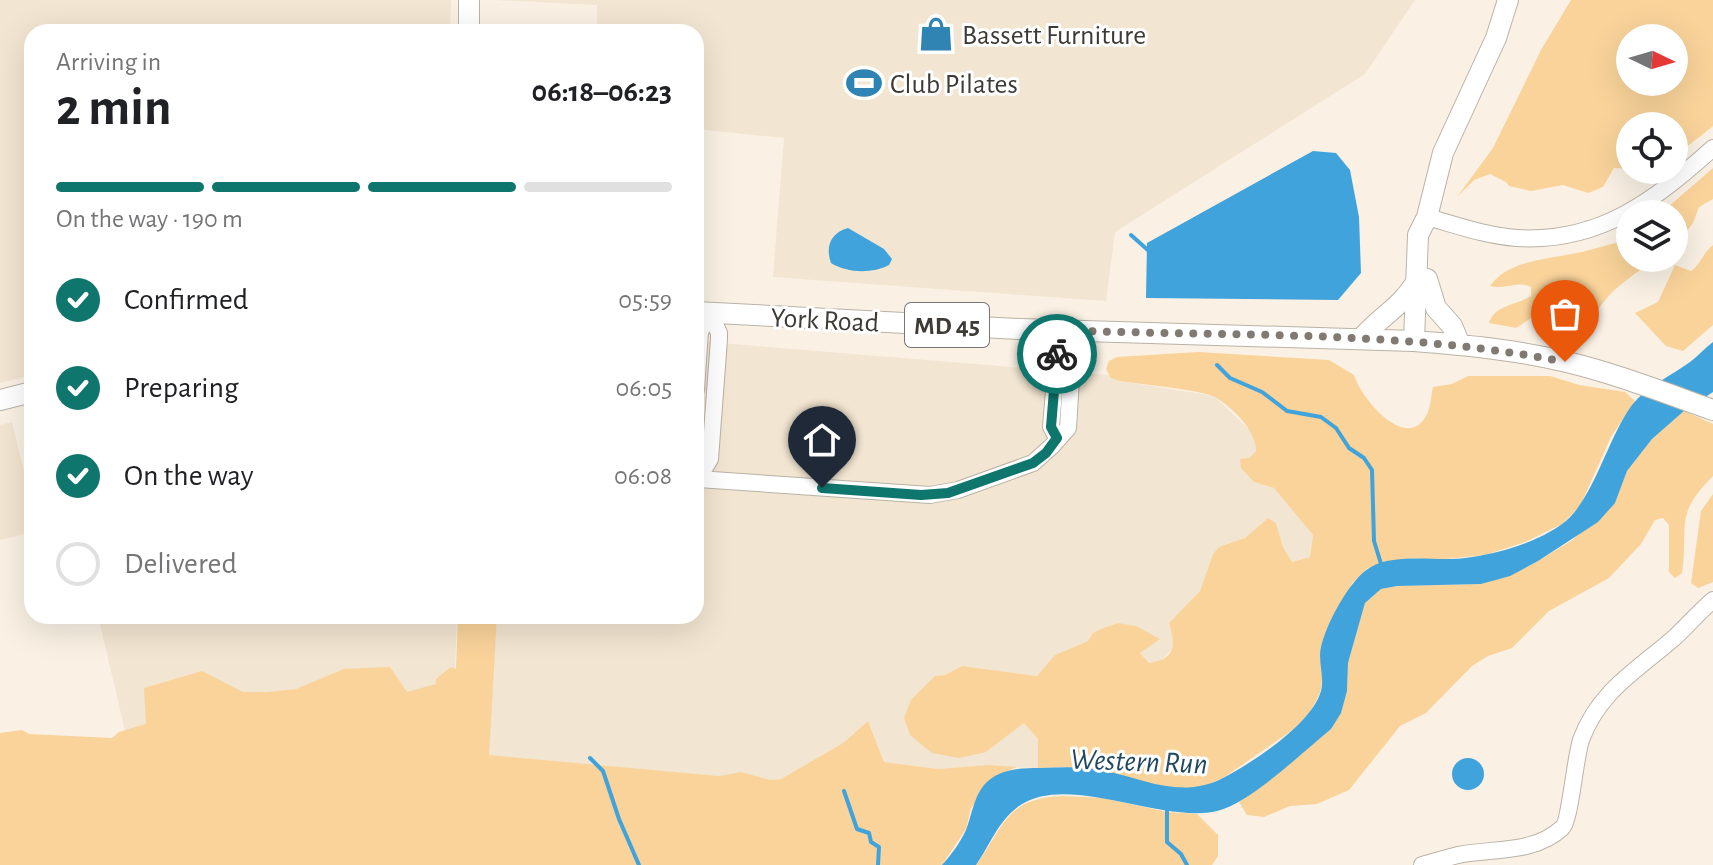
<!DOCTYPE html>
<html lang="en">
<head>
<meta charset="utf-8">
<style>
	body { margin:0; font-family:"Alegreya Sans",sans-serif; background:#f2f2f2; color:#202124; height:100vh; display:flex; flex-direction:column; font-size:30px; white-space:nowrap }
	* { box-sizing:border-box; margin:0 }
	p { font-size:26px; color:#757577 }
	.icon { flex:none; width:44px; height:44px; fill:none; stroke:currentColor; stroke-width:2; stroke-linecap:round; stroke-linejoin:round }
	.map { position:relative; flex:1; overflow:hidden }
	.side { position:absolute; left:24px; top:24px; width:680px; height:600px; display:flex; flex-direction:column; background:#fff; border-radius:24px; box-shadow:0 8px 32px #0002 }
	.side>* { flex:none }
	.needle { width:52px; rotate:95deg }
	.buttons { position:absolute; left:1616px; top:24px; display:grid; gap:16px }
	.buttons a { display:grid; place-items:center; width:72px; height:72px; border-radius:50%; background:#fff; box-shadow:0 8px 32px #0002; font-size:40px }
	.pin { position:absolute; display:grid; place-items:center; width:68px; height:68px; color:#fff; margin:-82px -34px; border-radius:50% 50% 50% 0; rotate:-45deg; box-shadow:0 0 8px #0007 }
	.pin .icon { rotate:45deg }
	.courier { position:absolute; display:grid; place-items:center; width:80px; height:80px; margin:-40px; border:6px solid #0f766e; border-radius:50%; background:#fff; color:#222; box-shadow:0 2px 10px #0007 }
	.head em { font-style:normal; font-weight:600 }
	.head div { display:flex; flex-direction:column-reverse }
	.head { display:flex; align-items:center; justify-content:space-between; height:136px; padding:0 32px }
	h1 { font-size:52px; font-weight:600; line-height:60px }
	.bar { display:grid; grid-template-columns:repeat(4,1fr); gap:12px 8px; align-content:center; height:96px; padding:0 32px }
	.bar i { height:10px; border-radius:6px; background:#e0e0e0 }
	.bar .on { background:#0f766e }
	.bar p { grid-column:span 4 }
	ol { padding:0 32px; list-style:none }
	li { display:flex; align-items:center; gap:24px; height:88px }
	li p { margin-inline-start:auto }
	li .icon { padding:8px; border-radius:50%; background:#0f766e; color:#fff; stroke-width:4 }
	li:last-child { color:#757577 }
	li i { width:44px; height:44px; border:4px solid #e0e0e0; border-radius:50% }
	.map>svg:first-child { display:block }
	.built { fill:#f2e5d1 }
	.green { fill:#f9d39a; fill-rule:evenodd }
	.water { fill:#41a3db }
	.lines { fill:none; stroke-linecap:round; stroke-linejoin:round }
	.stream { stroke:#41a3db; stroke-width:4 }
	.minor-casing { stroke:#bab2a6; stroke-width:18 }
	.major-casing { stroke:#bab2a6; stroke-width:22 }
	.minor { stroke:#fff; stroke-width:16 }
	.major { stroke:#fff; stroke-width:20 }
	.done { stroke:#807a72; stroke-width:8; stroke-dasharray:0 14.4 }
	.route { stroke:#0f766e; stroke-width:10 }
	.labels { text-anchor:middle; stroke-width:6; stroke-linejoin:round; paint-order:stroke }
	.shield { fill:#fff; stroke:#787572; stroke-width:2 }
	.shield-label { font-size:26px; font-weight:bold; fill:#3e3a35 }
	.poi-label { font-size:28px; fill:#3e3a35; stroke:#fff; text-anchor:start }
	.street-label { font-size:28px; fill:#3e3a35; stroke:#fff }
	.water-label { font-size:30px; font-style:italic; fill:#204860; stroke:#fff }
</style>
</head>
<body>
<div class="map">
<svg width="1713" height="865" viewBox="0 0 1713 865">
	<rect width="100%" height="100%" fill="#faf1e4"/>
	<path class="built" d="M0,0H451L450,32H32V375L0,383Z
		M497,0H1415L1365,74L1115,232L1106,301L773,277L784,138L696,129V32H597V5Z
		M696,341L1109,375L1120,381L1214,396L1254,434L1256,451L1249,458L1254,482L1274,488L1313,535L1310,557L1292,562L1283,547L1276,523L1268,518L1245,538L1219,547L1213,554L1200,591L1169,623L1175,641L1173,649L1160,661L1149,663L1140,653L1159,639L1118,623L1101,629L1093,633L1088,641L1055,655L1037,676L962,666L945,675L935,676L904,718L910,735L986,752L1024,723L1038,739V768L999,767L989,765L938,769L884,762L868,721L843,743L781,779L770,780L741,772L719,776L488,755L497,616H696Z
		M12,422L32,504V532L0,540V425Z
		M98,616H457L452,753L127,739Z"/>
	<path class="green" d="M1571,0H1713V126L1674,157V126H1630V169L1614,168L1603,187L1588,193L1563,185L1531,191L1509,186L1506,182L1490,174L1474,180L1457,197L1493,148L1541,50ZM1630,38H1674V82H1630Z
		M1713,168V199L1699,207L1693,223L1674,248V214H1660Z
		M1630,239V258H1659C1645,266 1630,277 1618,287C1595,306 1594,327 1562,336L1539,323L1536,315L1516,328L1489,323C1494,305 1515,306 1531,296V287C1518,280 1505,290 1490,286C1509,259 1552,259 1582,252C1598,248 1614,243 1630,239Z
		M1713,245V325L1683,351L1666,346L1635,313L1658,302L1675,265L1691,271C1701,264 1703,253 1713,245Z
		M1198,352L1329,360L1354,375C1361,399 1409,456 1428,412C1431,404 1431,395 1433,387L1452,384L1468,376H1550L1579,385L1625,392L1635,401L1611,437L1580,506L1562,524L1525,542L1485,555L1435,560L1412,558L1368,568L1352,583L1320,655L1323,675L1320,693L1310,712L1294,729L1223,778L1202,787L1179,789L1064,767L1038,768V739L1024,723L986,752L959,758L932,753L910,735L904,718L911,700L935,676L945,675L962,666L1037,676L1055,655L1088,641L1093,633L1101,629L1118,623L1136,626L1160,639L1140,653L1149,663C1176,659 1176,645 1169,623L1200,591L1213,554L1219,547L1245,538L1268,518L1276,523L1283,547L1292,562L1310,557L1313,535L1274,488L1254,482L1241,468L1240,459L1249,458L1256,451C1256,430 1233,408 1215,397C1203,390 1138,384 1120,381L1111,378L1106,369L1109,361L1117,357Z
		M1684,411L1713,424V476C1673,516 1689,525 1682,573L1675,578L1669,572V525L1663,518L1655,520L1641,544L1609,578L1549,611L1512,648L1488,656L1472,666L1426,713L1400,726L1349,790L1317,804L1290,806L1264,817L1247,815L1239,802L1331,729L1347,691L1348,663L1365,603L1381,589L1397,586L1481,584L1510,575L1538,561L1571,541L1615,503L1627,471L1652,439Z
		M1713,494V582L1698,588L1691,583L1701,511Z
		M458,616H497L489,755L719,776L741,772L770,780L781,779L843,743L868,721L884,762L938,769L989,765L1017,767L998,775L971,808L966,829L942,865H0V733L22,730L29,734L112,738L119,732L146,724L144,688L202,671L243,692H268L296,689L344,669L390,667L407,692L436,684V679L451,667L456,669Z
		M1063,796L1103,798L1167,812L1197,814L1218,835V856L1212,865H976C1005,825 1006,798 1063,796Z"/>
	<path class="water" d="M1313,151L1336,153L1350,170L1359,217L1361,273L1338,300L1146,298L1147,243Z
		M848,228L884,249L892,259L889,265C872,274 847,273 831,263C825,246 831,233 848,228Z
		M1713,342V392L1684,411L1652,439L1627,471L1615,503L1598,522L1538,561L1510,576L1481,584L1397,586L1381,589L1365,603L1348,663L1347,691L1341,713L1331,729C1304,751 1249,804 1217,811C1161,824 1068,772 1019,806C998,821 990,845 976,865H942C951,855 960,843 966,830C972,815 973,799 984,785C998,769 1020,768 1040,768C1062,767 1084,766 1106,771C1146,780 1183,799 1223,778C1253,762 1311,725 1321,691C1324,678 1320,668 1320,655C1321,632 1347,585 1365,571C1389,551 1436,562 1465,558C1497,554 1536,543 1562,524C1593,502 1607,439 1632,405C1647,386 1671,376 1690,362C1698,356 1705,348 1713,342Z
		M1452 774a16 16 0 1 1 32 0a16 16 0 1 1-32 0Z"/>
	<g class="lines">
		<path class="stream" d="M1131,235L1150,252
			M1217,365L1230,378L1262,392L1287,411L1321,417L1336,428L1349,448L1364,458L1372,470L1374,541L1382,567
			M590,758L603,771L619,819L639,865
			M844,791L857,829L869,833L871,842L879,847L878,865
			M1167,808V842L1181,854L1187,865"/>
		<g class="minor-casing">
			<path id="minor" d="M1427,217C1456,225 1486,236 1517,238C1600,243 1655,200 1713,148
				M696,390L700,332L710,313
				M1057,438L1051,427L1059,330
				M698,479L930,495L958,490L1033,463L1053,445L1068,428L1074,331
				M698,479L710,459L719,339V333L710,313
				M1422,865C1434,862 1446,858 1458,855C1493,848 1534,854 1562,828C1570,822 1575,758 1581,740C1599,691 1636,671 1674,638C1687,626 1699,612 1713,600"/>
		</g>
		<g class="major-casing">
			<path id="major" d="M469,32V0
				M1427,279L1436,308L1452,326L1460,345
				M696,312L1020,329L1414,341C1465,345 1517,350 1567,362C1617,374 1665,393 1713,410
				M1361,339C1379,317 1398,310 1415,284
				M1414,341L1418,235L1427,217L1443,153L1496,38L1508,0
				M0,400L32,392"/>
		</g>
		<use href="#minor" class="minor"/>
		<use href="#major" class="major"/>
	</g>
	<g class="lines">
		<path class="done" d="M1057,354L1059,330C1227,337 1399,329 1565,362"/>
		<path class="route" d="M822,488L921,495L948,493L1033,463L1046,453L1057,438L1051,427L1057,354"/>
	</g>
	<defs>
		<g id="shop-bare" transform="scale(2.76)"><path d="M-5-2.5h2.3a2.7 3.5 0 0 1 5.4 0H5L5.5 6h-11ZM-1.5-2.5h3a1.5 2.3 0 0 0-3 0Z" fill="#2f84b4" stroke="#fff" stroke-width="2.5" paint-order="stroke"/></g>
		<g id="stadium-bare" transform="scale(2.76)"><path d="M0-5a6.5 5 0 1 0 0 10a6.5 5 0 1 0 0-10ZM-3.5-1.8h7v3.6h-7Z" fill="#2f84b4" stroke="#fff" stroke-width="2.5" paint-order="stroke"/></g>
	</defs>
	<g fill-rule="evenodd">
		<use href="#shop-bare" x="936" y="34"/>
		<use href="#stadium-bare" x="864" y="83"/>
	</g>
	<g class="labels">
		<rect class="shield" x="905" y="303" width="84" height="44" rx="6"/>
		<g class="shield-label">
			<text x="947" y="334">MD 45</text>
		</g>
		<g class="poi-label">
			<text x="962" y="44">Bassett Furniture</text>
			<text x="890" y="93">Club Pilates</text>
		</g>
		<g class="street-label">
			<text transform="translate(825 319) rotate(3)" y="10">York Road</text>
		</g>
		<g class="water-label">
			<text transform="translate(1139 761) rotate(2)" y="10">Western Run</text>
		</g>
	</g>
</svg>
<div class="buttons">
<a><svg class="needle" viewBox="-14 -14 28 28"><path d="M0-13l5 13h-10z" fill="#e53935"/><path d="M0 13l5-13h-10z" fill="#757577"/></svg></a>
<a><svg class="icon" aria-label="locate" viewBox="0 0 24 24"><circle cx="12" cy="12" r="6"/><path d="M12 2v4M12 18v4M2 12h4M18 12h4"/></svg></a>
<a><svg class="icon" aria-label="layers" viewBox="0 0 24 24"><path d="M12 4l9 5-9 5-9-5zM3 14l9 5 9-5"/></svg></a>
</div>
<div class="pin" style="left:1565px;top:362px;background:#ea580c"><svg class="icon" aria-label="bag" viewBox="0 0 24 24"><path d="M5 8h14l-1 12H6zM9 8a3 3 0 0 1 6 0"/></svg></div>
<div class="pin" style="left:822px;top:488px;background:#1f2937"><svg class="icon" aria-label="home" viewBox="0 0 24 24"><path d="M3 11l9-7 9 7M6 9v11h12V9"/></svg></div>
<div class="courier" style="left:1057px;top:354px"><svg class="icon" aria-label="bike" viewBox="0 0 24 24"><circle cx="6" cy="16" r="4"/><circle cx="18" cy="16" r="4"/><path d="M6 16l4-8h5l3 8M10 8l3 8H6M13 5h3"/></svg></div>
<section class="side">
<div class="head"><div><h1>2 min</h1><p>Arriving in</p></div><em>06:18–06:23</em></div>
<div class="bar"><i class="on"></i><i class="on"></i><i class="on"></i><i></i><p>On the way · 190 m</p></div>
<ol>
<li><svg class="icon" aria-label="check" viewBox="0 0 24 24"><path d="M5 12l5 5 9-10"/></svg>Confirmed<p>05:59</p></li>
<li><svg class="icon" aria-label="check" viewBox="0 0 24 24"><path d="M5 12l5 5 9-10"/></svg>Preparing<p>06:05</p></li>
<li><svg class="icon" aria-label="check" viewBox="0 0 24 24"><path d="M5 12l5 5 9-10"/></svg>On the way<p>06:08</p></li>
<li><i></i>Delivered</li>
</ol>
</section>
</div>
</body>
</html>
